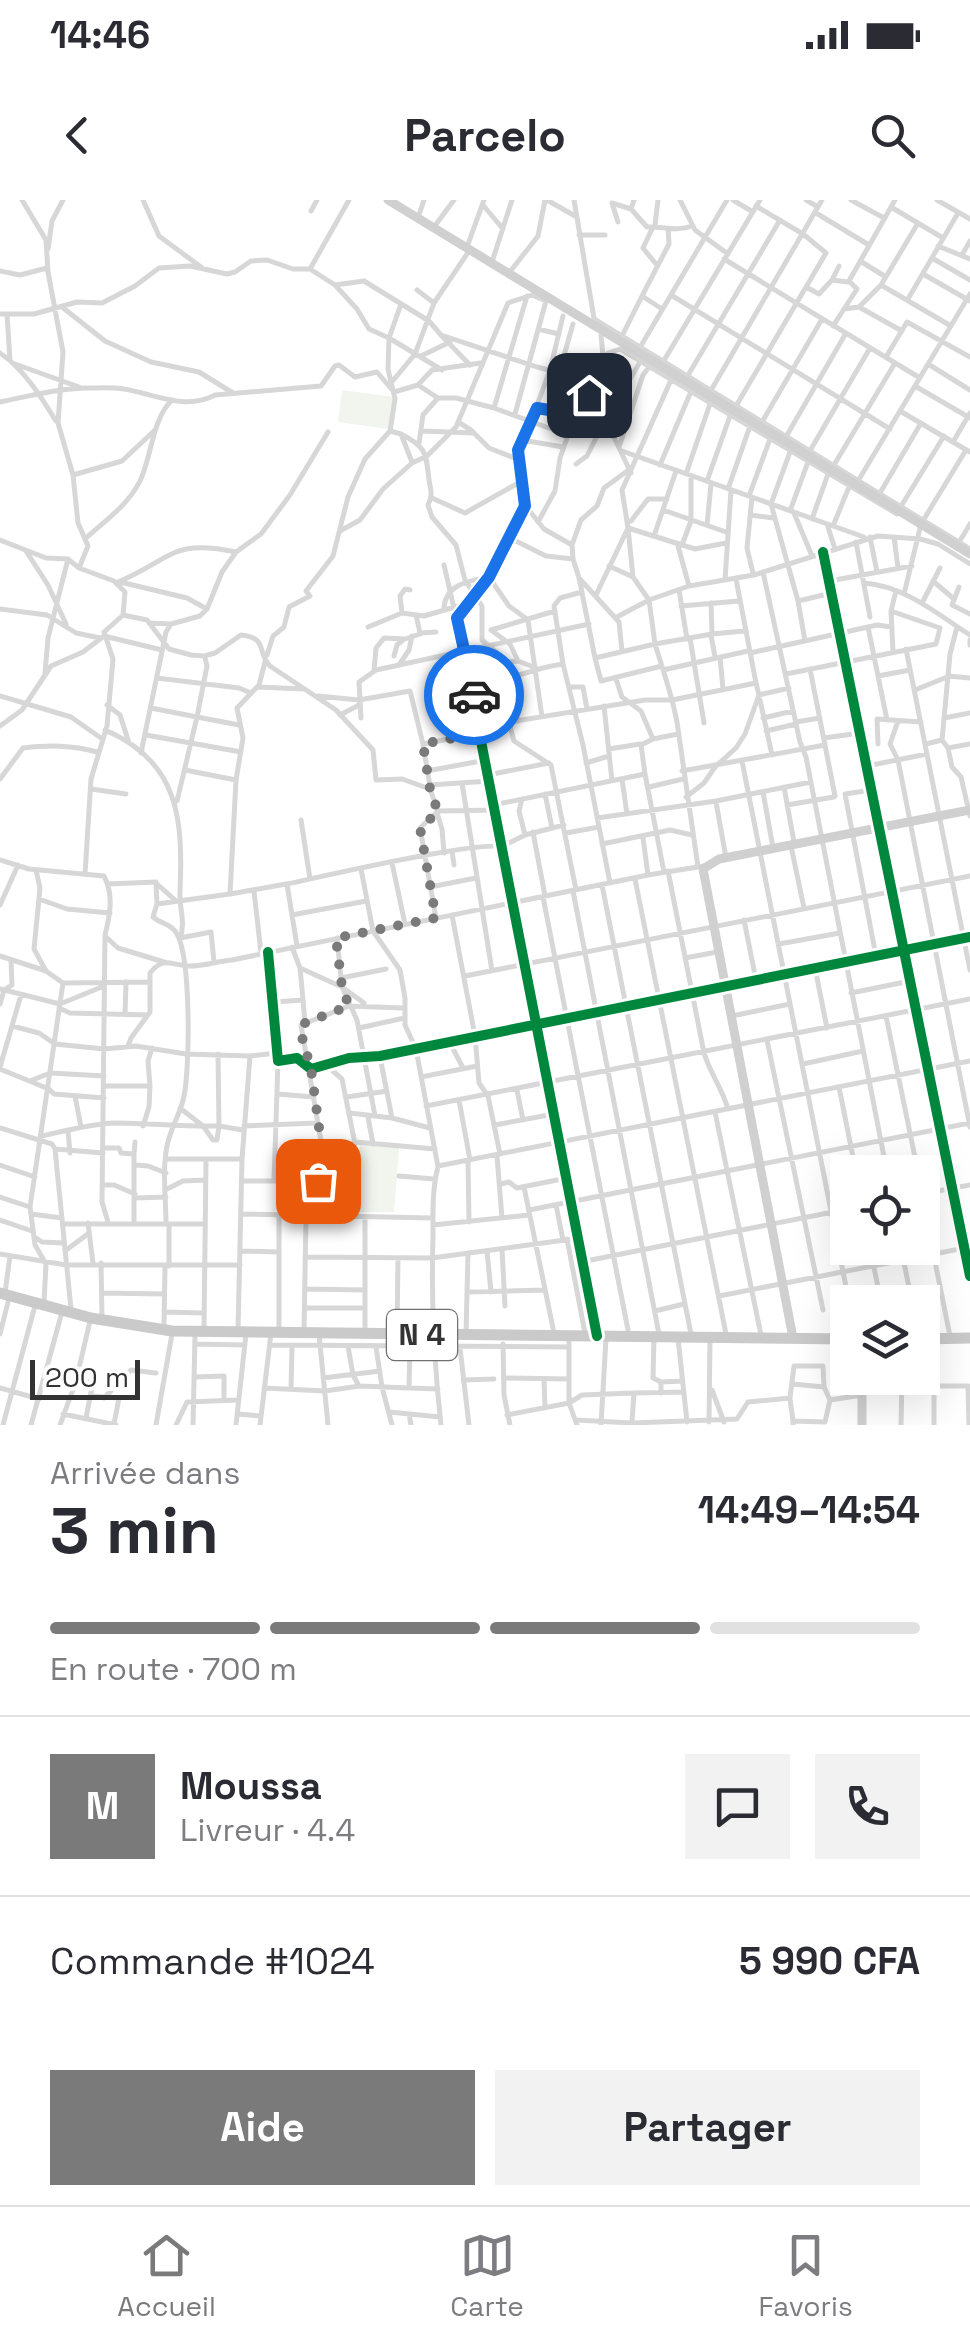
<!DOCTYPE html>
<html lang="fr">
<head>
<meta charset="utf-8">
<style>
	body { margin:0; font-family:"Space Grotesk",sans-serif; background:#f2f2f3; color:#2b2b33; height:100vh; display:flex; flex-direction:column; font-size:38px; white-space:nowrap }
	* { box-sizing:border-box; margin:0 }
	p { font-size:32px; color:#7c7c81 }
	.icon { flex:none; width:55px; height:55px; fill:none; stroke:currentColor; stroke-width:2; stroke-linecap:round; stroke-linejoin:round }
	.map { position:relative; height:1225px; overflow:hidden }
	.sheet { display:flex; flex-direction:column; background:#fff; flex:1 }
	.sheet>* { flex:none }
	.fabs { position:absolute; left:830px; top:955px; display:grid; gap:20px }
	.fabs a { display:grid; place-items:center; width:110px; height:110px; border-radius:0px; background:#fff; box-shadow:0 10px 40px #0002; font-size:50px }
	.scale { position:absolute; left:30px; bottom:25px; width:110px; box-sizing:border-box; padding-left:10px; border:5px solid #333; border-top:0; font-size:28px; line-height:35px; white-space:nowrap; color:#333; -webkit-text-stroke:8px #fff; paint-order:stroke }
	.pin { position:absolute; display:grid; place-items:center; width:85px; height:85px; color:#fff; margin:-42px; border-radius:20px; box-shadow:0 5px 15px #0006 }
	.courier { position:absolute; display:grid; place-items:center; width:100px; height:100px; margin:-50px; border:8px solid #1a73e8; border-radius:50%; background:#fff; color:#222; box-shadow:0 2px 12px #0007 }
	.headline em { font-style:normal; font-weight:800 }
	.headline div { display:flex; flex-direction:column-reverse }
	.headline { display:flex; align-items:center; justify-content:space-between; height:170px; padding:0 50px }
	h1 { font-size:65px; font-weight:800; line-height:75px }
	.bar { display:grid; grid-template-columns:repeat(4,1fr); gap:15px 10px; align-content:center; height:120px; padding:0 50px }
	.bar i { height:12px; border-radius:8px; background:#e1e1e2 }
	.bar .selected { background:#7a7a7a }
	.bar p { grid-column:span 4 }
	.line { display:flex; align-items:center; gap:25px; padding:0 50px; border-top:2px solid #e1e1e2 }
	.line div { flex:1 }
	.round { display:grid; place-items:center; flex:none; width:105px; height:105px; border-radius:0px; background:#f2f2f3 }
	.primary-button { display:flex; gap:20px; margin-top:auto; padding:20px 50px }
	.primary-button a { flex:1; height:115px; border-radius:0px; background:#7a7a7a; color:#fff; font-size:40px; font-weight:800; line-height:115px; text-align:center }
	.primary-button a+a { background:#f2f2f3; color:#2b2b33 }
	.status { display:flex; justify-content:space-between; align-items:center; height:70px; padding:0 50px; background:#fff; direction:ltr }
	.status svg { height:28px; fill:currentColor }
	header { display:flex; justify-content:space-between; align-items:center; height:130px; padding:0 50px; background:#fff; font-size:45px; font-weight:800 }
	.dock { display:flex; justify-content:space-around; align-items:center; height:140px; border-top:2px solid #e1e1e2; background:#fff; font-size:28px; color:#7c7c81 }
	.dock a { display:grid; justify-items:center; gap:5px }
	.dock .selected { color:#7a7a7a }
	.map>svg:first-child { display:block }
	.green { fill:#f1f5ed }
	.lines { fill:none; stroke-linecap:round; stroke-linejoin:round }
	.street { stroke:#d7d7d7; stroke-width:5 }
	.secondary { stroke:#d0d0d0; stroke-width:9 }
	.primary { stroke:#cacaca; stroke-width:11 }
	.cycleway-casing { stroke:#fff; stroke-width:16 }
	.cycleway { stroke:#00873e; stroke-width:10 }
	.done { stroke:#7a7a7a; stroke-width:10; stroke-dasharray:0 18 }
	.route { stroke:#1a73e8; stroke-width:12 }
	.labels { text-anchor:middle; stroke-width:10; stroke-linejoin:round; paint-order:stroke }
	.shield { fill:#fff; stroke:#707070; stroke-width:2.5 }
	.shield-label { font-size:30px; font-weight:bold; fill:#333 }
</style>
</head>
<body>
<div class="status"><b>14:46</b><svg viewBox="0 0 49 12"><path d="M0 12V9h3v3zM5 12V6h3v6zM10 12V3h3v9zM15 12V0h3v12zM26 1h20v11H26zM47 4h2v5h-2z"/></svg></div>
<header><svg class="icon" aria-label="back" viewBox="0 0 24 24"><path d="M15 5l-7 7 7 7"/></svg>Parcelo<svg class="icon" aria-label="search" viewBox="0 0 24 24"><circle cx="10" cy="10" r="6"/><path d="M15 15l6 6"/></svg></header>
<div class="map">
<svg width="970" height="1225" viewBox="0 0 970 1225">
	<rect width="100%" height="100%" fill="#fff"/>
	<path class="green" d="M342,190L393,197L389,229L338,222Z
		M360,945L399,948L394,1012H351Z"/>
	<g class="lines">
		<path class="street" d="M22,0L46,40L48,72L63,152L58,223L73,275L78,323L88,346L79,368
			M143,0L159,36L201,67
			M547,0L575,16
			M574,0L594,118
			M680,0L695,30L728,54
			M733,0L753,12
			M806,0L818,7
			M851,0L884,18
			M937,0L970,19
			M612,3L631,9L634,0
			M612,3L618,22
			M483,5L503,29
			M891,7L943,38
			M631,9L647,27C661,26 677,32 692,26
			M311,11L317,0
			M816,13L869,45
			M418,18L424,0
			M655,25L658,0
			M434,27L454,0
			M652,29L643,48L656,64
			M579,35H605
			M938,46L970,59
			M467,47L484,0
			M48,49L52,21L63,0
			M962,55L970,41
			M932,58L970,80
			M724,59L920,178
			M860,61L886,77
			M492,62L512,0
			M310,69L349,0
			M0,71L20,75L47,68
			M509,73L538,36L545,0
			M923,74L970,101
			M832,80L839,66
			M849,81L895,0
			M335,85L357,109L369,129L389,138L442,170
			M881,85L951,126
			M806,87L819,94L832,80L848,82
			M417,90L434,103
			M671,95L890,229
			M908,99L958,13
			M62,107L105,141L151,162L199,172L233,193
			M859,107L881,85L918,23
			M662,109L642,96L669,44L668,28
			M844,109L859,107L902,131
			M0,114H34L77,102L102,103L135,86L159,68L190,66L227,74L235,72L251,61L267,60L293,69H310L335,85L364,81L429,121L441,135L537,167L587,180V163
			M7,114L10,160
			M563,116L550,170L517,259L524,304L544,329L572,345
			M594,119L970,349
			M833,126L857,89L849,81
			M538,129L559,134
			M623,134L642,96
			M441,135L470,165
			M601,135L610,229
			M642,144L727,0
			M0,153C24,169 41,197 56,221
			M421,156L450,142
			M886,157L907,122L970,157
			M603,159L608,153L620,149L897,314
			M663,162L760,0
			M15,164L79,187
			M928,164L970,190
			M559,173L573,124
			M687,177L780,20
			M391,183L415,154L434,103L469,51
			M418,185L432,170L481,163
			M915,186L970,218
			M710,192L822,0
			M0,202C29,196 56,189 85,188C97,188 112,187 124,189C155,194 185,211 215,195L321,186L335,166L339,165L355,177L377,172L394,192L418,185L438,198H456L494,208L568,235
			M736,206L826,53L803,34L756,6
			M494,208L527,96
			M537,208L548,211L562,198L590,206L587,180
			M611,211L640,162
			M900,211L970,252
			M515,214L546,101
			M458,222L471,230L489,248L517,259
			M762,222L822,119
			M390,231L401,234L412,262
			M421,231L474,233
			M401,234C427,247 426,254 429,280C431,291 433,295 428,305L432,317L456,345L465,380L482,406V440L497,453L518,521
			M787,235L846,133
			M522,240L563,247
			M953,242L970,213
			M419,243L423,215L438,198
			M619,247L643,175L649,167
			M811,249L870,148
			M622,251L864,337
			M790,252L771,304L798,401L805,441
			M576,264L587,256L597,236
			M660,265L692,189
			M834,265L895,163
			M686,274L711,201
			M73,275L122,261L155,230
			M707,281L730,216
			M858,281L970,94
			M728,289L750,226
			M880,293L921,223
			M749,296L770,239
			M752,297L747,348L753,373
			M432,298L465,313L520,282
			M525,306L489,377L457,418L596,1133
			M900,308L944,236
			M663,310L726,332
			M790,311L808,262
			M794,313L812,356
			M750,315L773,318
			M812,319L828,274
			M631,321L648,299H667
			M538,322L555,291L560,258L568,235H597L610,229L631,273
			M827,324L835,349
			M707,325L711,284
			M833,326L849,287
			M340,331L360,320L383,289L412,263L427,256L456,227L508,103L532,95L546,101
			M654,336L676,271
			M870,337L877,372
			M894,337L898,368
			M86,338C106,320 128,305 140,281C152,256 152,219 172,200
			M510,338L546,356L573,359L579,378L619,422L622,451
			M0,340L46,358L68,359L79,368L114,381L125,392L123,415L147,420L169,449L191,455L204,456L215,453L241,435C269,438 256,452 270,466L336,510L373,550L376,580L402,579L430,589L438,611L493,610
			M856,342L870,417
			M958,344L970,324
			M682,345L691,321V276
			M678,346L689,386
			M26,351L48,385L66,424
			M823,352L970,1076
			M573,359L572,345L581,320L597,306L604,288L630,269
			M444,365L454,408
			M609,366L633,377
			M763,372L800,542L806,557L887,972
			M736,379L756,483
			M725,380L731,290
			M829,381L912,366
			M933,381L954,399
			M118,382C171,360 171,338 236,352
			M120,382L187,398L207,409
			M864,383C905,386 937,414 970,435
			M959,387L952,405L970,414
			M410,390L405,389L400,396L402,413L424,416L462,405
			M679,390L687,439
			M582,393L595,458
			M904,394L921,324L966,250
			M596,395L628,328L622,290L671,180
			M798,401L832,393
			M711,403L712,434L655,444L649,400L633,377L628,328L695,349L726,343
			M922,403L940,368
			M681,406L739,401
			M0,409L47,415L76,433L100,438
			M444,410C444,385 467,381 489,377L509,406L528,420L542,517
			M416,415L420,433L436,432
			M615,418L649,400L689,386L754,375L878,336L920,339L938,344L970,364
			M149,423L171,424
			M368,427L402,413
			M868,427L887,520
			M491,430L555,411
			M491,430L510,444L518,461
			M712,434L744,431
			M711,435L715,457
			M690,438L704,523
			M970,440V445
			M906,449L970,770
			M893,452L891,411L896,391
			M750,453L877,425L892,427
			M267,455L273,436L284,427L289,407L310,396L306,391L333,356L348,297L365,259L390,231L395,199L388,169L389,138L401,104
			M394,456L397,445L403,440
			M720,457L723,489
			M498,463L518,461L536,468
			M563,464L583,545L610,683
			M399,465L409,450L412,436
			M662,466L601,481L595,458L655,444C663,470 672,495 677,522L698,667
			M810,469L835,596
			M663,470L748,451
			M374,471L376,448L384,438L405,439L423,433
			M45,473L48,438L68,359
			M786,474L936,444L940,428L891,411
			M878,476L910,470
			M948,476L970,478
			M157,478L239,488L251,493
			M616,479L622,497L641,511L653,539L641,545L645,574
			M258,487L305,489
			M570,487H583L587,509
			M473,488C504,482 532,468 563,464L554,406L560,398L582,392L579,378
			M915,490L947,477
			M0,496L71,517L101,538
			M318,496L359,500L410,491L423,544L480,533
			M760,500L772,555
			M107,505L120,515L129,543
			M604,506L612,581
			M151,508L197,517L207,466L205,458
			M340,515L359,505
			M361,518L359,482L376,470L589,424
			M763,518L793,511
			M944,518L970,513
			M898,521L890,544L898,560L970,927
			M796,522L820,518
			M509,523L514,541L551,565L576,690
			M0,526L22,510L51,466L83,452L104,436L162,450
			M479,527L645,500H672L756,483L759,495L789,488
			M105,530C180,562 183,620 180,692C179,708 186,723 180,738L211,732L214,762
			M766,531L796,524
			M146,535L241,552
			M824,538L860,533
			M653,539L678,534
			M942,540L950,454L957,427
			M423,544L430,586
			M878,544L877,519L921,522
			M926,544L942,540L948,548L952,567L961,577L970,616
			M948,548L970,544
			M609,549L640,544
			M141,553L166,432L171,424L200,416L207,409L222,372L236,352L261,334L290,295L328,232
			M742,561L849,1102
			M586,563L609,556
			M867,566L927,554
			M185,570L236,580
			M427,571L486,560
			M682,571L825,545
			M488,575L549,563
			M0,579L23,548C49,545 71,545 97,552
			M622,579L627,614
			M462,583L492,771
			M430,585L489,581
			M649,587L683,579
			M784,587L794,642
			M91,589L126,594
			M763,592L773,648
			M545,594L552,628
			M845,594L876,756
			M845,594L872,590
			M686,597L704,583L715,567L736,548L745,534L759,495
			M522,599L519,611L525,635
			M177,601L197,517L239,525
			M716,602L726,658
			M493,605L645,574L664,672
			M787,605L834,597
			M437,613L442,629L444,653
			M597,618L716,601L811,582
			M301,620L310,679
			M533,632L545,696
			M566,633L599,627
			M643,638L648,675
			M602,644L670,630L692,635
			M791,646L804,708
			M452,651L454,665
			M0,660L29,669L104,676C114,695 110,715 105,735L102,1002L108,1022
			M392,663L405,724
			M361,669L373,731L400,770L405,798V825L416,849L438,967C432,989 433,1014 433,1037C431,1099 434,1163 441,1225
			M36,670L40,688L34,749L46,771
			M668,671L704,853C710,873 722,888 728,909
			M85,674L91,579L107,526L113,459L104,432L122,416
			M635,679L726,1134
			M156,683L176,701
			M108,684L156,682L157,704L153,717C161,724 172,724 177,734C191,759 190,866 184,896C181,913 171,926 167,946C162,971 166,999 166,1024
			M602,685L691,1134
			M430,687L476,678
			M254,691L261,753
			M573,691L659,1134
			M230,694L286,684
			M543,697L629,1135
			M39,699L67,709L110,713
			M157,704L230,694L236,580L243,538L237,508L259,485L265,462
			M0,705L18,665
			M292,715L366,701
			M452,715L475,836L479,883L488,896L500,954
			M436,718L420,628L438,611
			M744,720L756,780
			M106,737L118,748L164,762
			M337,738L342,787L357,820L375,916
			M779,744L840,733
			M297,746L287,684C320,677 480,640 501,647L525,635L564,625
			M292,747L300,768L342,787L364,803
			M268,752L278,861L297,858L311,869L349,858L380,856L970,737
			M0,756L46,771L63,783L149,782
			M685,758L717,752
			M300,768L303,800
			M815,768L827,828
			M465,776L970,676
			M341,778L386,769
			M0,789L60,804L104,786
			M851,793L910,781
			M274,802L303,800L305,823
			M0,804L4,790L12,785L11,760
			M59,808L70,813L148,815
			M125,814L126,782
			M732,816L790,804
			M886,816L918,972
			M12,826L39,833L55,844L104,849L136,846L186,854L250,856
			M359,828L404,818
			M767,840L823,1110
			M449,841L463,868
			M128,846L131,838L150,812V773C163,756 171,765 188,766C201,767 218,761 232,760L648,675L704,666
			M218,854L219,926L243,930
			M380,857L392,918
			M803,864L863,851
			M327,866L342,879L355,944
			M0,867L21,795
			M0,869L49,889L54,894L104,898
			M421,877L477,866
			M30,881L50,873L104,876
			M104,886H150L149,907L143,926
			M150,886L148,861L152,848
			M839,887L856,972
			M517,890L523,920
			M277,894L314,897
			M75,896L81,927
			M347,897L387,891
			M459,900L470,960
			M426,906L970,799
			M715,912L761,1135
			M350,913L392,918L430,928
			M368,917L373,944
			M495,925L554,914
			M244,926L318,923
			M0,928L52,944L55,949L103,953
			M68,931L70,953
			M42,936C65,931 90,924 114,923C148,923 184,927 219,926L217,940H213L203,926L180,908
			M355,942L435,949
			M296,943L354,944L348,1017
			M103,948H119L121,953L134,954L135,942
			M55,949L71,1109
			M134,954V1023
			M497,956L502,1018
			M166,959H242
			M468,961L469,1022
			M0,965L35,977
			M135,965L148,966L166,973
			M438,966L970,861
			M399,976L434,979
			M242,981H317
			M274,981L278,861
			M287,982L288,1017
			M501,984L509,982L517,988L567,978
			M103,985H114L135,994
			M524,987L554,1133
			M167,989L183,981L205,980
			M922,994L970,985
			M0,997L30,1007
			M922,997L950,1136
			M135,998L166,997
			M556,1005L563,1040
			M529,1010L970,923
			M31,1014L62,1018
			M241,1014L433,1018
			M322,1017L317,981L321,941L301,825L349,806L404,808
			M0,1020L32,1031
			M88,1023L93,1063
			M63,1024H205
			M433,1025L529,1015
			M36,1038L42,1042L63,1043
			M567,1039L585,1133
			M870,1048L881,1102
			M901,1048L912,1102
			M502,1049L505,1106
			M65,1051L89,1033
			M240,1051L279,1052
			M487,1051L491,1092
			M0,1054L66,1065H240
			M306,1057L432,1058L580,1038
			M586,1061L848,1009
			M101,1063L102,1117
			M169,1066V1024
			M306,1089L365,1090
			M468,1092L545,1090
			M5,1093L10,1056
			M102,1093L164,1094
			M719,1096L970,1047
			M44,1102L46,1064L35,1045L30,1007L63,783
			M305,1108H365
			M655,1111L684,1104
			M164,1112L204,1113
			M164,1127L165,1066
			M204,1129L206,960
			M238,1130L242,959L250,856L278,853
			M279,1130V1017
			M304,1131L306,1017
			M365,1131V1018
			M397,1132L398,1058
			M0,1134L9,1098
			M319,1134L328,1225
			M466,1135L468,1053
			M569,1136V1203L577,1225
			M654,1137L653,1178L661,1182V1193
			M678,1138L687,1222
			M195,1144L244,1145
			M503,1144L504,1195L510,1225
			M270,1145L569,1147
			M348,1146L353,1175L359,1186
			M376,1147L382,1187L392,1225
			M460,1148L469,1225
			M195,1177L224,1176V1200
			M323,1178L380,1171
			M504,1178L568,1179
			M544,1179L545,1208
			M463,1180L494,1179
			M76,1181L88,1182L92,1187L86,1218
			M661,1182L683,1181
			M792,1184L824,1187
			M933,1186H967
			M968,1186L969,1225
			M0,1188L39,1199
			M264,1188L325,1191L360,1186L409,1188L410,1146
			M409,1188L438,1189
			M291,1189L292,1147
			M712,1190L724,1222
			M634,1193L684,1192
			M91,1196L119,1198L114,1224
			M104,1198L131,1170L156,1173
			M790,1199L793,1221
			M389,1212L440,1217
			M63,1214L116,1225
			M237,1214L261,1216
			M409,1214L411,1225
			M507,1215L569,1203L582,1195L634,1193L632,1222
			M576,1220L632,1223L737,1219L748,1202L790,1198L794,1166H823L824,1187L830,1200
			M709,1222L710,1138
			M3,1225L36,1102
			M31,1225L62,1112
			M60,1225L76,1181L90,1121
			M156,1225L172,1134
			M176,1225L187,1202L238,1200
			M193,1225L195,1135
			M236,1225L246,1134
			M260,1225L271,1133
			M601,1225L606,1138
			M793,1225V1221L825,1222L830,1200L862,1195
			M901,1225L902,1178
			M934,1225V1138"/>
		<path class="secondary" d="M388,0L970,354
			M793,1138L703,669L719,659L970,610
			M862,1178V1225"/>
		<path class="primary" d="M0,1093L91,1118L172,1131L848,1139
			M922,1139L970,1138"/>
		<g class="cycleway-casing">
			<path id="cycleway" d="M525,306L489,377L457,418L597,1136
				M823,352L970,1076
				M268,752L278,861L297,858L311,869L349,858L380,856L970,737"/>
		</g>
		<use href="#cycleway" class="cycleway"/>
	</g>
	<g class="lines">
		<path class="done" d="M318,981L321,942L311,869L300,830L305,823L349,806L342,787L336,738L436,718L420,628L438,612L430,589L423,544L480,533L474,495"/>
		<path class="route" d="M474,495L457,418L489,377L525,306L518,250L537,208L549,210L562,198L588,207L589,195"/>
	</g>
	<g class="labels">
		<rect class="shield" x="387" y="1110" width="70" height="50" rx="8"/>
		<g class="shield-label">
			<text x="422" y="1145">N 4</text>
		</g>
	</g>
</svg>
<div class="fabs">
<a><svg class="icon" aria-label="locate" viewBox="0 0 24 24"><circle cx="12" cy="12" r="6"/><path d="M12 2v4M12 18v4M2 12h4M18 12h4"/></svg></a>
<a><svg class="icon" aria-label="layers" viewBox="0 0 24 24"><path d="M12 4l9 5-9 5-9-5zM3 14l9 5 9-5"/></svg></a>
</div>
<div class="scale">200 m</div>
<div class="pin" style="left:318px;top:981px;background:#ea580c"><svg class="icon" aria-label="bag" viewBox="0 0 24 24"><path d="M5 8h14l-1 12H6zM9 8a3 3 0 0 1 6 0"/></svg></div>
<div class="pin" style="left:589px;top:195px;background:#1f2937"><svg class="icon" aria-label="home" viewBox="0 0 24 24"><path d="M3 11l9-7 9 7M6 9v11h12V9"/></svg></div>
<div class="courier" style="left:474px;top:495px"><svg class="icon" aria-label="car" viewBox="0 0 24 24"><path d="M5 17H2v-5l4-1 3-4h7l3 4 3 1v5h-3M9 17h6M6 11h13"/><circle cx="7" cy="17" r="2"/><circle cx="17" cy="17" r="2"/></svg></div>
</div>
<section class="sheet">
<div class="headline"><div><h1>3 min</h1><p>Arrivée dans</p></div><em>14:49–14:54</em></div>
<div class="bar"><i class="selected"></i><i class="selected"></i><i class="selected"></i><i></i><p>En route · 700 m</p></div>
<div class="line" style="height:180px"><b class="round" style="background:#7a7a7a;color:#fff">M</b><div><b>Moussa</b><p>Livreur · 4.4</p></div><a class="round"><svg class="icon" aria-label="chat" viewBox="0 0 24 24"><path d="M4 5h16v11H9l-5 4z"/></svg></a><a class="round"><svg class="icon" aria-label="phone" viewBox="0 0 24 24"><path d="M5 4h4l2 5-3 2q2 4 5 5l2-3 5 2v4C11 20 4 13 5 4z"/></svg></a></div>
<div class="line" style="height:130px"><div>Commande #1024</div><b>5 990 CFA</b></div>
<div class="primary-button"><a>Aide</a><a>Partager</a></div>
</section>
<nav class="dock">
<a class="selected"><svg class="icon" aria-label="home" viewBox="0 0 24 24"><path d="M3 11l9-7 9 7M6 9v11h12V9"/></svg>Accueil</a>
<a><svg class="icon" aria-label="map" viewBox="0 0 24 24"><path d="M3 6l6-2 6 2 6-2v14l-6 2-6-2-6 2zM9 4v14M15 6v14"/></svg>Carte</a>
<a><svg class="icon" aria-label="saved" viewBox="0 0 24 24"><path d="M7 4h10v16l-5-4-5 4z"/></svg>Favoris</a>
</nav>
</body>
</html>
